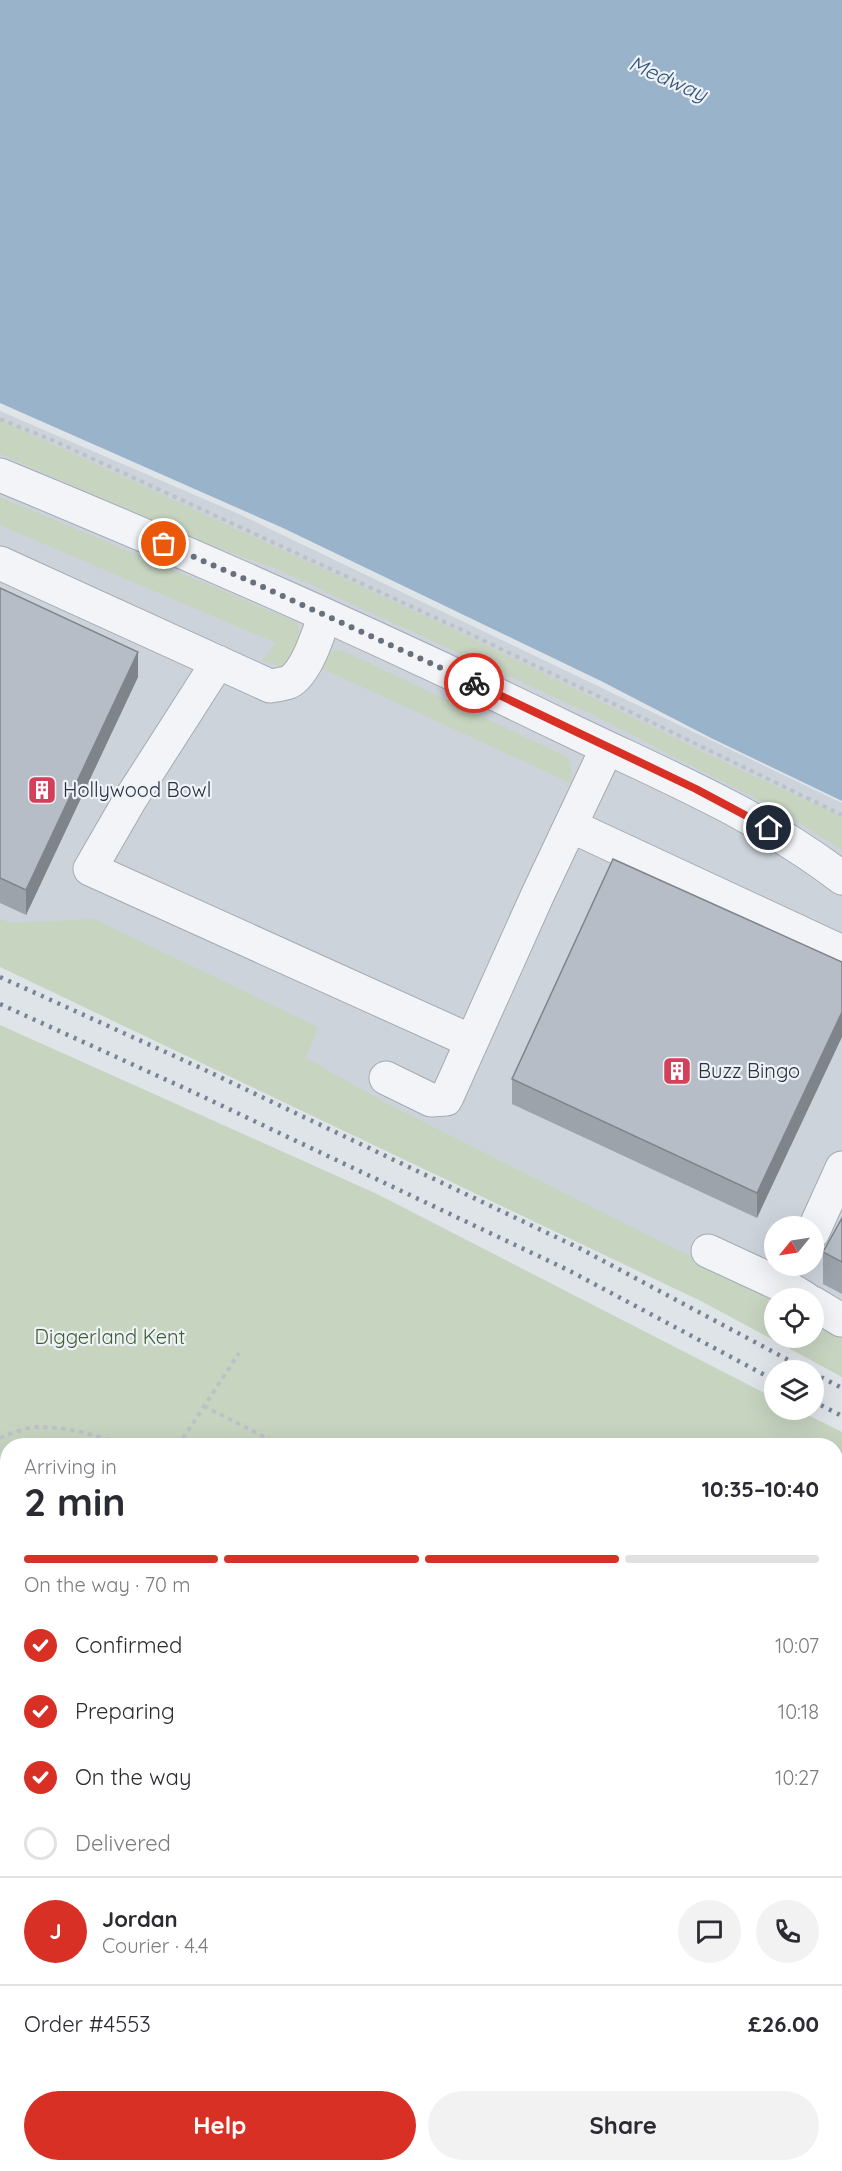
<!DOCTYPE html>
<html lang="en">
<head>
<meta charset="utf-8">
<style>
	body { margin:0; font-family:Quicksand,sans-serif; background:#f2f2f3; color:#2b2b33; height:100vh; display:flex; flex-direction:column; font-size:22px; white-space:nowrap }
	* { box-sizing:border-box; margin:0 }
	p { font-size:20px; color:#7c7c81 }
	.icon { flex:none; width:33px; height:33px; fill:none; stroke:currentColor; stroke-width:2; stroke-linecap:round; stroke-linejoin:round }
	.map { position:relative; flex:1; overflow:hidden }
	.panel { position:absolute; left:0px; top:1438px; width:843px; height:734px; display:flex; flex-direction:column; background:#fff; border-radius:24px 24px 0 0; box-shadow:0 6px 24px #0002 }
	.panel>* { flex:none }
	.needle { width:39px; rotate:240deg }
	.fabs { position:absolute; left:764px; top:1216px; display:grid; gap:12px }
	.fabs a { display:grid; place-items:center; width:60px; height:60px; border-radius:50%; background:#fff; box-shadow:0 6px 24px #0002; font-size:30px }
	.pin { position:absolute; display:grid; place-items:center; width:51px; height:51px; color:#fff; margin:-26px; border:3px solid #fff; border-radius:50%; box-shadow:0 2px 6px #0007 }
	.courier { position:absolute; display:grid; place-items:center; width:60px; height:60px; margin:-30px; border:4px solid #d93025; border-radius:50%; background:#fff; color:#222; box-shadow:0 2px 8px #0007 }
	.headline em { font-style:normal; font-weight:800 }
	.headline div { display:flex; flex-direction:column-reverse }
	.headline { display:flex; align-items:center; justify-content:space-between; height:102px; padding:0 24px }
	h1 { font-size:39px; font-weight:800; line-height:45px }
	.bar { display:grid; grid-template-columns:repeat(4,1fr); gap:9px 6px; align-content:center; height:72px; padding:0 24px }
	.bar i { height:8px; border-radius:4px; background:#e1e1e2 }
	.bar .current { background:#d93025 }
	.bar p { grid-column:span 4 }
	.line { display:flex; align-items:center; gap:15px; padding:0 24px; border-top:2px solid #e1e1e2 }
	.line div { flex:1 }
	.round { display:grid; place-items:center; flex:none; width:63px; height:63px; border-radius:32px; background:#f2f2f3 }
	ol { padding:0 24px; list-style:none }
	li { display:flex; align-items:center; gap:18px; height:66px }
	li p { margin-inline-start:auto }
	li .icon { padding:6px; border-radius:50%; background:#d93025; color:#fff; stroke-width:4 }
	li:last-child { color:#7c7c81 }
	li i { width:33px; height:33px; border:3px solid #e1e1e2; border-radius:50% }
	.action { display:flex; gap:12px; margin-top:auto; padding:12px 24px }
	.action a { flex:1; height:69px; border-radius:36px; background:#d93025; color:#fff; font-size:24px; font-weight:800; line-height:69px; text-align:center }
	.action a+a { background:#f2f2f3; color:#2b2b33 }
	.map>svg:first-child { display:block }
	.built { fill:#cdd3db; fill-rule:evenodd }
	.green { fill:#c6d4c0 }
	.water { fill:#99b3cb }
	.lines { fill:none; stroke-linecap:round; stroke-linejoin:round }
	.minor-casing { stroke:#a4abb3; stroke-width:35 }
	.path { stroke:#bdc2c8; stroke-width:4; stroke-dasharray:4.5 4.5; stroke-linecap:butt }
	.minor { stroke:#f2f4f7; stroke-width:33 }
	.rail { stroke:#788394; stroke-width:4.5; stroke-dasharray:3 6; stroke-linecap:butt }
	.wall { fill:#9da3aa }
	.shaded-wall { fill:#7f848b }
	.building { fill:#b6bdc6; stroke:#7f848b; stroke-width:1.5 }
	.done { stroke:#67707c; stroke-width:6; stroke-dasharray:0 10.8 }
	.route { stroke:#d93025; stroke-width:8 }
	.labels { text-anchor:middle; stroke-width:4.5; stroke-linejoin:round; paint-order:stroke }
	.poi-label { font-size:20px; fill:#273241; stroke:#eff3f7; text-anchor:start }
	.park-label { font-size:20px; fill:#3d5e34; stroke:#eff3f7 }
	.water-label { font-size:21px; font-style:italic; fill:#305277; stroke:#eff3f7 }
</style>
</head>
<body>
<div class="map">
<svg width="842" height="2171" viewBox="0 0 842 2171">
	<rect width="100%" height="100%" fill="#dfe4e9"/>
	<path class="built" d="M0,411L241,515L842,803V1359L813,1338V1299H774L0,956ZM774,1227H813V1266H774Z"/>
	<path class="green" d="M0,420L447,626L732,766L842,816V850L782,812L589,713L272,567L215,547L0,454Z
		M0,497L297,622L302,644L286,668L262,661L276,643L0,525Z
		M339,649L569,758L572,773L571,783L319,667L327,654Z
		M0,919L11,923L94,919L318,1027L306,1058L384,1102L775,1299L774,1338H813V1318L842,1333V1377L703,1302L0,967Z
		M0,1025L377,1194L774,1398V1410H798L842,1432V2171H590L580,2165L836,2164V1446H8L7,1847L0,1843Z
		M0,1926L8,1930V2164H433L444,2171H0Z"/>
	<path class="water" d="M0,0H842V801L711,738L601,681L283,528L0,403Z"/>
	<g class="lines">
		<g class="minor-casing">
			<path id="minor" d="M0,475C193,554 383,639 570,730C663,775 759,814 842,878
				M0,563L270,686C276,685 284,684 289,682C306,674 320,631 324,615
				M218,662L131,798L90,869L471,1041
				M571,826L842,952
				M386,1078L431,1100L446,1099L538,894L607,748
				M813,1232L842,1168
				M708,1251L788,1288L806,1299
				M813,1303L841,1320"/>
		</g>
		<path class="path" d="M0,419L52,440L462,630L842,815
			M204,1406L282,1446
			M0,1438C11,1433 25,1428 36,1427C68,1426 100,1437 129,1446
			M178,1446L239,1353"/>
		<use href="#minor" class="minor"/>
		<path class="rail" d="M0,977L203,1069L581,1249L809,1371
			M0,1004L193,1092L570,1271L774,1380
			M813,1373L842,1388
			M813,1401L842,1416
			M0,1855L8,1858
			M0,1877L8,1880
			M517,2164L527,2171
			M556,2164L567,2171"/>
	</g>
	<path class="wall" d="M0,588L138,677L26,915L0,903Z
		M842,962L757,1218L512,1104V1079Z
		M842,1218V1294L823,1284V1252Z"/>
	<path class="shaded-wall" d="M138,652V677L26,915V890Z
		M842,1012V1037L757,1218V1193Z"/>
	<path class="building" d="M0,588L138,652L26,890L0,878Z
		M613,859L842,962V1012L757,1193L512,1079Z
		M842,1218V1262L823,1252Z"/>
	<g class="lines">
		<path class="done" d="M164,544L252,582L474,683"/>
		<path class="route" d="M474,683L696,789L769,828"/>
	</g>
	<defs>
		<g id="building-square" transform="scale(1.5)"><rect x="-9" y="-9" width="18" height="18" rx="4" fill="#d43f5a" stroke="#eff3f7"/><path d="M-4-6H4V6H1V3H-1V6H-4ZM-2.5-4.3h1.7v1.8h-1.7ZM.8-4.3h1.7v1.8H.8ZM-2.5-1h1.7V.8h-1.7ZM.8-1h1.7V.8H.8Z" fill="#fff"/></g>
	</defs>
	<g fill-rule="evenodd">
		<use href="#building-square" x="42" y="790"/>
		<use href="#building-square" x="677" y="1071"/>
	</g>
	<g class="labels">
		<g class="poi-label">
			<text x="63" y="797">Hollywood Bowl</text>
			<text x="698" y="1078">Buzz Bingo</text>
		</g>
		<g class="park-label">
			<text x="110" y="1344">Diggerland Kent</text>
		</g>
		<g class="water-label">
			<text transform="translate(668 79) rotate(24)" y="7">Medway</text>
		</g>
	</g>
</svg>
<div class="fabs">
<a><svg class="needle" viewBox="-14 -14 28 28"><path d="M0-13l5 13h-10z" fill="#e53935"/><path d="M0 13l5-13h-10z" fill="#7c7c81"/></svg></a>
<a><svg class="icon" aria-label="locate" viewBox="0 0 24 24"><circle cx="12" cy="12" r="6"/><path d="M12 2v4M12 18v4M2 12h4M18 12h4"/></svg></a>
<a><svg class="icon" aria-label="layers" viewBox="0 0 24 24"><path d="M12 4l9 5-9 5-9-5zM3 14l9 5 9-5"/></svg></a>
</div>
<div class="pin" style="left:164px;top:544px;background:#ea580c"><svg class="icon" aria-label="bag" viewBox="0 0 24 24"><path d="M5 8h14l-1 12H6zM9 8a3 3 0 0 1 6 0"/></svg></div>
<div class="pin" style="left:769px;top:828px;background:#1f2937"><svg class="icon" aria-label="home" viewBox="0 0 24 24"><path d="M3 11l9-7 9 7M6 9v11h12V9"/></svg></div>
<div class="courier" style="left:474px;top:683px"><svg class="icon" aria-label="bike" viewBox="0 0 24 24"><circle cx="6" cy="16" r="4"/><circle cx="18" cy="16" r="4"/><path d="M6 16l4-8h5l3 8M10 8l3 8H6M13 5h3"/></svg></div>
<section class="panel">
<div class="headline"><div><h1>2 min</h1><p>Arriving in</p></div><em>10:35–10:40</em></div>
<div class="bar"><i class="current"></i><i class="current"></i><i class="current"></i><i></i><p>On the way · 70 m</p></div>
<ol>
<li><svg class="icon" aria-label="check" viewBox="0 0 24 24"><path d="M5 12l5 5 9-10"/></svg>Confirmed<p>10:07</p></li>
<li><svg class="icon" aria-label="check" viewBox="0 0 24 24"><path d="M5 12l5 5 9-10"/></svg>Preparing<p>10:18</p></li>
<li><svg class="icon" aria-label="check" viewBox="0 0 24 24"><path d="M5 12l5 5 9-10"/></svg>On the way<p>10:27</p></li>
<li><i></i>Delivered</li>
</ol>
<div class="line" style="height:108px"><b class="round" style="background:#d93025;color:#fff">J</b><div><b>Jordan</b><p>Courier · 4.4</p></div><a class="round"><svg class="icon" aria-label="chat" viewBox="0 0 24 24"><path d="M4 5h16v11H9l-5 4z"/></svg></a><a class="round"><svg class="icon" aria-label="phone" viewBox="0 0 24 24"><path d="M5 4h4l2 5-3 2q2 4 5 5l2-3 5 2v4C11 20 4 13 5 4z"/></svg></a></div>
<div class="line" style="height:78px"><div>Order #4553</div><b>£26.00</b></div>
<div class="action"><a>Help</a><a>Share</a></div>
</section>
</div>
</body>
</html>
